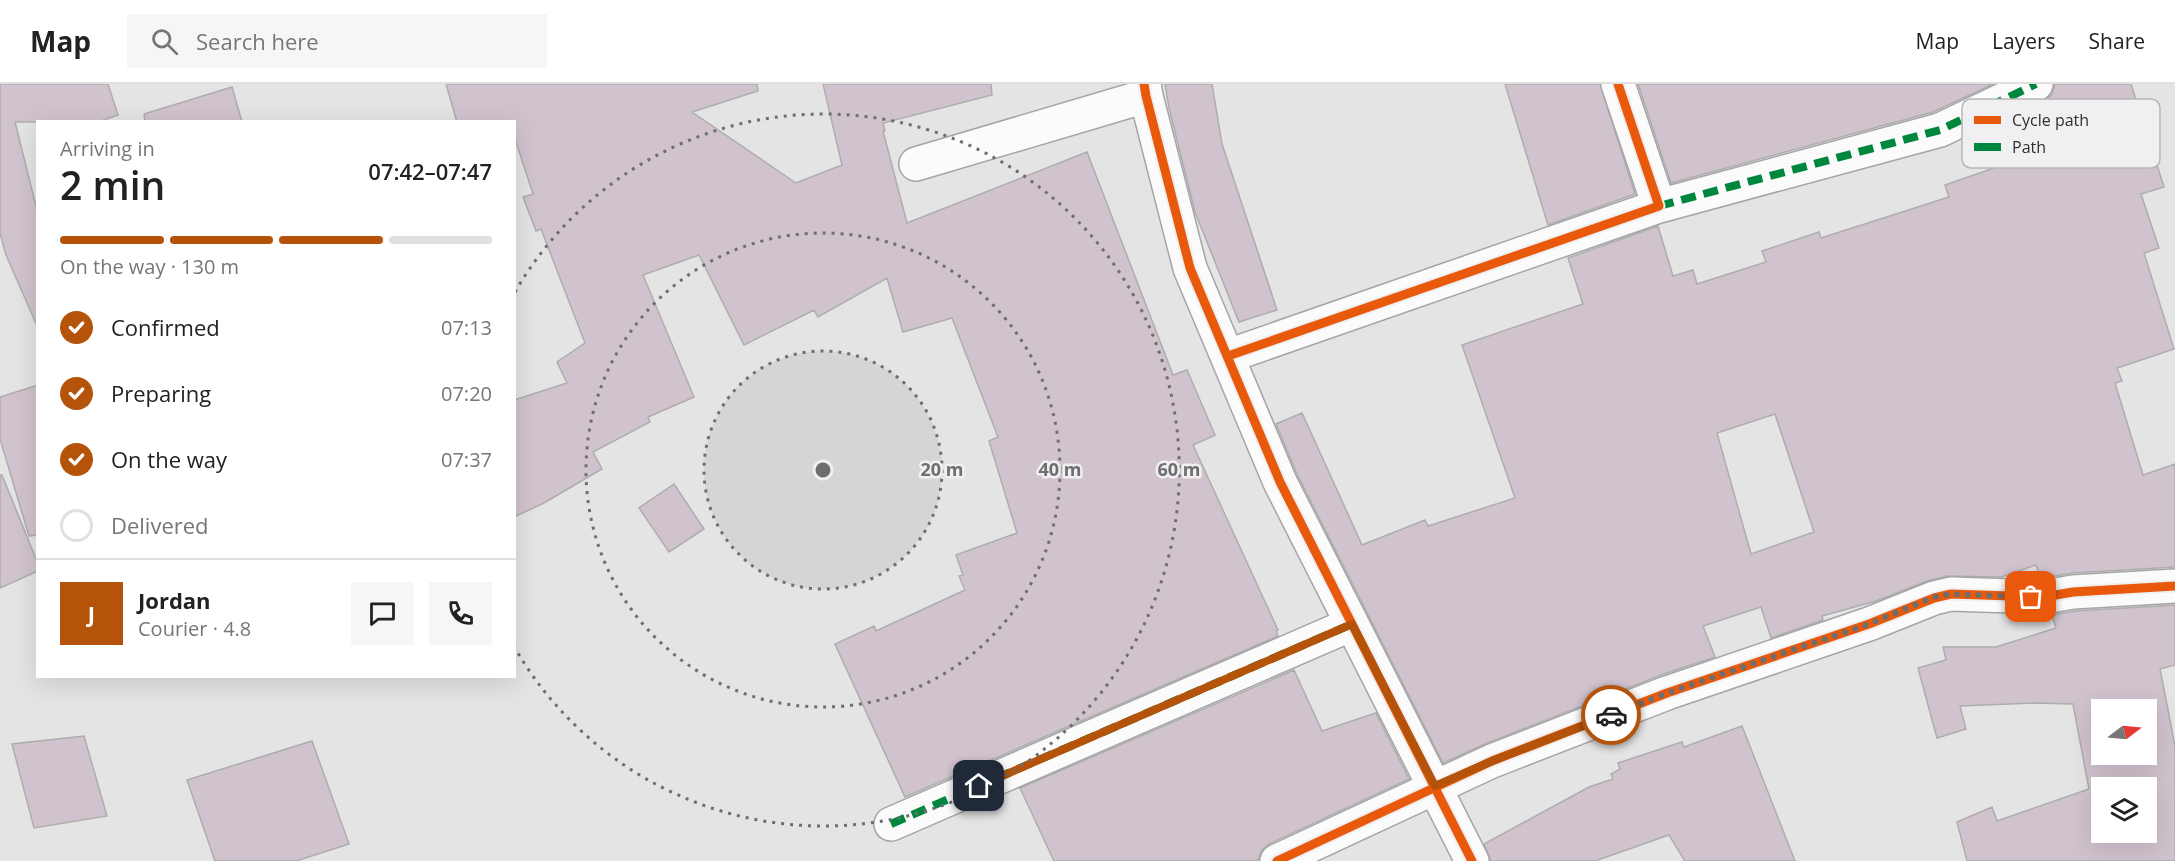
<!DOCTYPE html>
<html lang="en">
<head>
<meta charset="utf-8">
<style>
	body { margin:0; font-family:"Open Sans",sans-serif; background:#f6f6f6; color:#222; height:100vh; display:flex; flex-direction:column; font-size:22px; white-space:nowrap }
	* { box-sizing:border-box; margin:0 }
	p { font-size:20px; color:#767676 }
	.icon { flex:none; width:33px; height:33px; fill:none; stroke:currentColor; stroke-width:2; stroke-linecap:round; stroke-linejoin:round }
	.map { position:relative; flex:1; overflow:hidden }
	.side { position:absolute; left:36px; top:36px; width:480px; height:558px; display:flex; flex-direction:column; background:#fff; border-radius:0px; box-shadow:0 6px 24px #0002 }
	.side>* { flex:none }
	.needle { width:39px; rotate:74deg }
	.fabs { position:absolute; left:2091px; top:615px; display:grid; gap:12px }
	.fabs a { display:grid; place-items:center; width:66px; height:66px; border-radius:0px; background:#fff; box-shadow:0 6px 24px #0002; font-size:30px }
	.pin { position:absolute; display:grid; place-items:center; width:51px; height:51px; color:#fff; margin:-26px; border-radius:12px; box-shadow:0 3px 9px #0006 }
	.courier { position:absolute; display:grid; place-items:center; width:60px; height:60px; margin:-30px; border:4px solid #b45309; border-radius:50%; background:#fff; color:#222; box-shadow:0 2px 8px #0007 }
	.overview em { font-style:normal; font-weight:600 }
	.overview div { display:flex; flex-direction:column-reverse }
	.overview { display:flex; align-items:center; justify-content:space-between; height:102px; padding:0 24px }
	h1 { font-size:39px; font-weight:600; line-height:45px }
	.bar { display:grid; grid-template-columns:repeat(4,1fr); gap:9px 6px; align-content:center; height:72px; padding:0 24px }
	.bar i { height:8px; border-radius:4px; background:#e0e0e0 }
	.bar .active { background:#b45309 }
	.bar p { grid-column:span 4 }
	.line { display:flex; align-items:center; gap:15px; padding:0 24px; border-top:2px solid #e0e0e0 }
	.line div { flex:1 }
	.round { display:grid; place-items:center; flex:none; width:63px; height:63px; border-radius:0px; background:#f6f6f6 }
	ol { padding:0 24px; list-style:none }
	li { display:flex; align-items:center; gap:18px; height:66px }
	li p { margin-inline-start:auto }
	li .icon { padding:6px; border-radius:50%; background:#b45309; color:#fff; stroke-width:4 }
	li:last-child { color:#767676 }
	li i { width:33px; height:33px; border:3px solid #e0e0e0; border-radius:50% }
	header { display:flex; align-items:center; gap:36px; box-sizing:border-box; height:84px; padding:0 30px; background:#fff; border-bottom:2px solid #e0e0e0 }
	header strong { font-size:28px }
	nav { display:flex; gap:33px; margin-inline-start:auto; font-size:21px }
	.search { width:420px; height:54px; background:#f6f6f6; display:flex; align-items:center; gap:15px; box-sizing:border-box; padding:0 21px; border-radius:0px; color:#767676; font-size:22px }
	.map>svg:first-child { display:block }
	.building { fill:#d1c3ce; stroke:#adadad; stroke-width:1.5; fill-rule:evenodd }
	.lines { fill:none; stroke-linecap:round; stroke-linejoin:round }
	.minor-casing { stroke:#a5a5a6; stroke-width:36 }
	.minor { stroke:#fbfbfb; stroke-width:33 }
	.quiet { stroke:#00873e; stroke-width:8; stroke-dasharray:15 8; stroke-linecap:butt }
	.cycleway-casing { stroke:#f0f0f3; stroke-width:13 }
	.cycleway { stroke:#e8590c; stroke-width:9 }
	.done { stroke:#6e6e6f; stroke-width:6; stroke-dasharray:0 10.8 }
	.route { stroke:#b45309; stroke-width:8 }
	.ring { fill:none; stroke:#6e6e6f; stroke-width:3; stroke-dasharray:3 6 }
	.key { fill:#f0f0f3; stroke:#b6b6b8; stroke-width:1.5 }
	.key-label { font-size:16px; fill:#2f2f30 }
	.centre { fill:#6e6e6f; stroke:#f0f0f3; stroke-width:3 }
	.ring-label { font-size:18px; text-anchor:middle; font-weight:bold; fill:#6e6e6f; stroke:#f0f0f3; stroke-width:5; stroke-linejoin:round; paint-order:stroke }
</style>
</head>
<body>
<header>
<strong>Map</strong>
<div class="search"><svg class="icon" aria-label="search" viewBox="0 0 24 24"><circle cx="10" cy="10" r="6"/><path d="M15 15l6 6"/></svg>Search here</div>
<nav><a>Map</a><a>Layers</a><a>Share</a></nav>
</header>
<div class="map">
<svg width="2175" height="777" viewBox="0 0 2175 777">
	<rect width="100%" height="100%" fill="#e4e4e5"/>
	<path class="building" d="M0,0H108L118,31L98,38H15L38,130V244L6,171L0,149Z
		M446,0H757L758,7L692,28L796,99L842,81L823,0H991L992,11L883,39L885,47H883L907,139L1087,68L1173,291L1187,286L1215,351L1193,361L1278,546L1276,547L1278,552L905,713L835,560L874,542L876,547L965,506L959,492L963,491L956,471L1017,449L989,357L998,353L952,234L903,248L887,194L818,233L814,226L744,261L699,171L643,191L694,313L648,333L650,338L593,368L602,385L544,419L514,433V316L567,299L557,278L585,259L541,145L536,147L523,113L533,110L514,52V38H457Z
		M1165,0H1212L1222,60L1277,226L1239,238L1195,128L1169,24Z
		M1505,0H1600L1635,110L1548,141Z
		M1638,0H1993L1933,28L1671,99Z
		M2055,0H2131L2164,103L2141,110L2159,164L2144,169L2174,265L2117,284L2122,297L2115,299L2143,391L2175,380V483L2072,489L2043,494H2040L2036,481L2001,493L1947,492L1927,497L1876,517L1822,532L1823,536L1771,554L1761,523L1703,542L1715,573L1661,591L1485,660L1443,679L1297,390L1276,340L1302,329L1362,461L1425,436L1428,442L1515,414L1462,261L1583,220L1568,174L1658,142L1673,192L1693,186L1697,200L1766,178L1762,167L1819,148L1821,154L1949,113L1945,101L2017,76L2015,72L2024,69L2011,33L2045,17L2052,10ZM1775,330L1814,448L1751,470L1717,349Z
		M232,3L242,38H145L144,30Z
		M38,301V451L29,452L0,355V313Z
		M0,391H2L38,480V487L0,504Z
		M674,400L704,445L669,468L639,424Z
		M2175,521V581L2160,585L2175,662V777H1967L1957,738L1992,723L1997,737L2089,705L2073,620L2036,619L1960,622L1966,645L1937,654L1918,584L1946,576L1943,563H1996L2056,544L2052,531L2075,527ZM2102,626H2146V670H2102ZM2102,704H2146V748H2102Z
		M1294,586L1322,647L1376,629L1409,695L1269,760L1262,766L1258,776L1255,777H1054L1020,704Z
		M1742,642L1795,777H1685L1669,751L1595,777H1491L1484,760L1589,703L1613,695L1611,690L1620,685L1618,679L1682,658L1684,663Z
		M84,652L107,732L34,744L12,660Z
		M312,657L349,760L296,777H215L187,696Z"/>
	<g class="lines">
		<g class="minor-casing">
			<path id="minor" d="M1144,0L1146,12L1190,184L1280,398L1472,777
				M916,80L1146,12
				M1659,122L1940,46L2036,0
				M1228,272L1659,122L1618,0
				M891,740L1352,540
				M1277,777L1492,677L1667,609L1869,540L1934,514L1951,510L2044,513L2073,508L2175,502"/>
		</g>
		<use href="#minor" class="minor"/>
		<path class="quiet" d="M1659,122L1940,46L2036,0
			M891,740L1352,540"/>
		<g class="cycleway-casing">
			<path id="cycleway" d="M1144,0L1146,12L1190,184L1280,398L1472,777
				M1228,272L1659,122L1618,0
				M1277,777L1492,677L1667,609L1869,540L1934,514L1951,510L2044,513L2073,508L2175,502"/>
		</g>
		<use href="#cycleway" class="cycleway"/>
	</g>
	<g class="lines">
		<path class="done" d="M1611,631L1667,609L1869,540L1934,513L1951,510L2031,513"/>
		<path class="route" d="M979,702L1352,540L1435,702L1492,677L1611,631"/>
	</g>
	<circle cx="823" cy="386" r="119" fill="#6e6e6f" fill-opacity=".12"/>
	<g class="ring">
		<circle cx="823" cy="386" r="119"/>
		<circle cx="823" cy="386" r="237"/>
		<path d="M515 208A356 356 0 1 1 515 564"/>
	</g>
	<rect x="1962" y="15" width="198" height="69" rx="9" class="key"/>
	<rect x="1974" y="32" width="27" height="8" fill="#e8590c"/>
	<rect x="1974" y="59" width="27" height="8" fill="#00873e"/>
	<g class="key-label">
		<text x="2012" y="42">Cycle path</text>
		<text x="2012" y="69">Path</text>
	</g>
	<circle cx="823" cy="386" r="9" class="centre"/>
	<g class="ring-label">
		<text x="942" y="392">20 m</text>
		<text x="1060" y="392">40 m</text>
		<text x="1179" y="392">60 m</text>
	</g>
</svg>
<div class="fabs">
<a><svg class="needle" viewBox="-14 -14 28 28"><path d="M0-13l5 13h-10z" fill="#e53935"/><path d="M0 13l5-13h-10z" fill="#767676"/></svg></a>
<a><svg class="icon" aria-label="layers" viewBox="0 0 24 24"><path d="M12 4l9 5-9 5-9-5zM3 14l9 5 9-5"/></svg></a>
</div>
<div class="pin" style="left:2031px;top:513px;background:#ea580c"><svg class="icon" aria-label="bag" viewBox="0 0 24 24"><path d="M5 8h14l-1 12H6zM9 8a3 3 0 0 1 6 0"/></svg></div>
<div class="pin" style="left:979px;top:702px;background:#1f2937"><svg class="icon" aria-label="home" viewBox="0 0 24 24"><path d="M3 11l9-7 9 7M6 9v11h12V9"/></svg></div>
<div class="courier" style="left:1611px;top:631px"><svg class="icon" aria-label="car" viewBox="0 0 24 24"><path d="M5 17H2v-5l4-1 3-4h7l3 4 3 1v5h-3M9 17h6M6 11h13"/><circle cx="7" cy="17" r="2"/><circle cx="17" cy="17" r="2"/></svg></div>
<section class="side">
<div class="overview"><div><h1>2 min</h1><p>Arriving in</p></div><em>07:42–07:47</em></div>
<div class="bar"><i class="active"></i><i class="active"></i><i class="active"></i><i></i><p>On the way · 130 m</p></div>
<ol>
<li><svg class="icon" aria-label="check" viewBox="0 0 24 24"><path d="M5 12l5 5 9-10"/></svg>Confirmed<p>07:13</p></li>
<li><svg class="icon" aria-label="check" viewBox="0 0 24 24"><path d="M5 12l5 5 9-10"/></svg>Preparing<p>07:20</p></li>
<li><svg class="icon" aria-label="check" viewBox="0 0 24 24"><path d="M5 12l5 5 9-10"/></svg>On the way<p>07:37</p></li>
<li><i></i>Delivered</li>
</ol>
<div class="line" style="height:108px"><b class="round" style="background:#b45309;color:#fff">J</b><div><b>Jordan</b><p>Courier · 4.8</p></div><a class="round"><svg class="icon" aria-label="chat" viewBox="0 0 24 24"><path d="M4 5h16v11H9l-5 4z"/></svg></a><a class="round"><svg class="icon" aria-label="phone" viewBox="0 0 24 24"><path d="M5 4h4l2 5-3 2q2 4 5 5l2-3 5 2v4C11 20 4 13 5 4z"/></svg></a></div>
</section>
</div>
</body>
</html>
